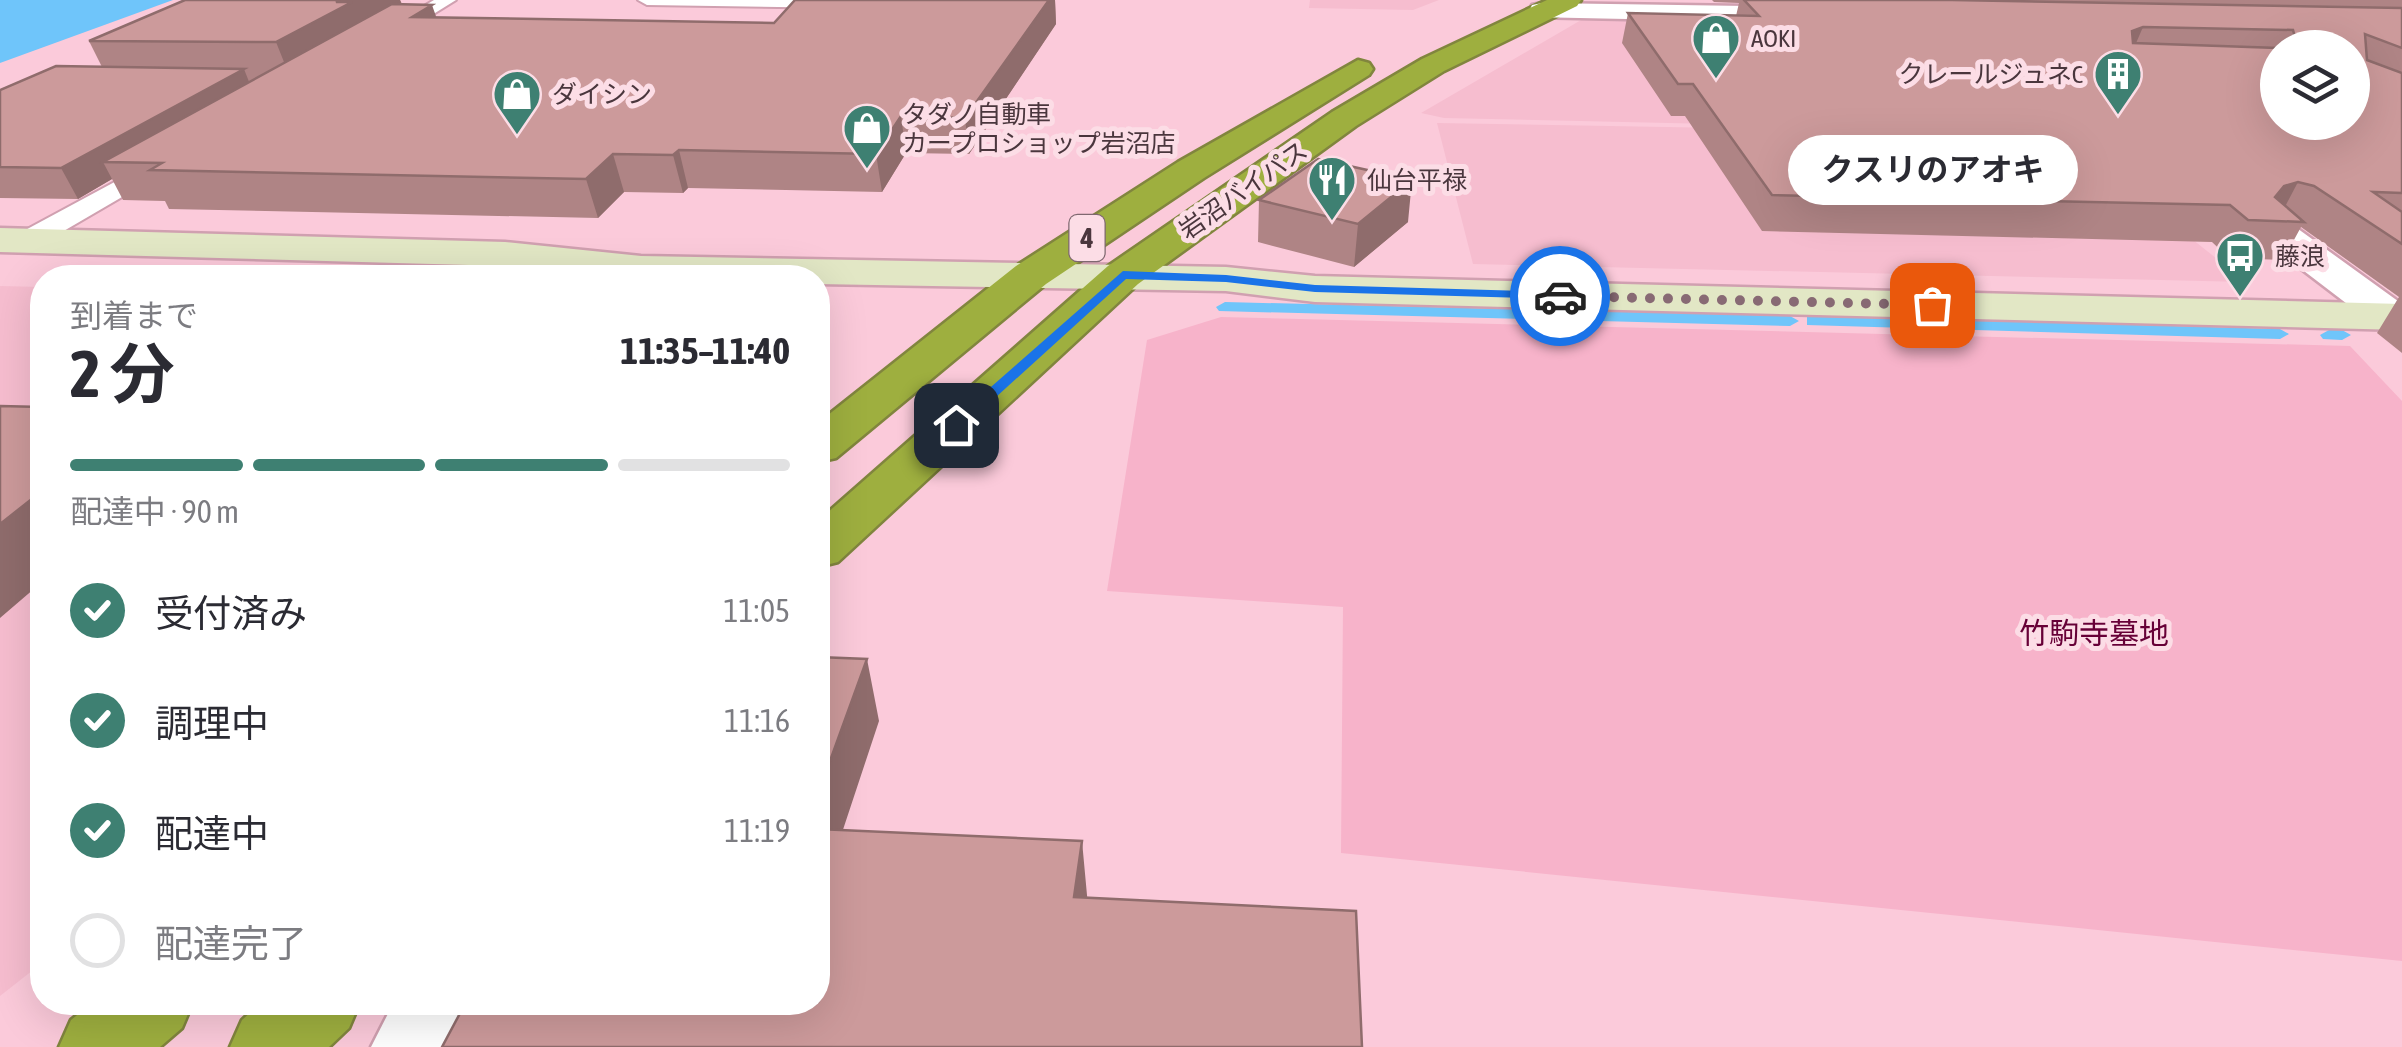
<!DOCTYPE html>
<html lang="ja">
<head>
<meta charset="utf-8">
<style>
	body { margin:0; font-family:"Asap Condensed","Noto Sans JP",sans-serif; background:#f2f2f3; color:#2b2b33; height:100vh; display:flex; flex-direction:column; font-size:38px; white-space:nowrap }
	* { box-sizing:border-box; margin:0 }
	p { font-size:32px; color:#7c7c81 }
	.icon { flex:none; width:55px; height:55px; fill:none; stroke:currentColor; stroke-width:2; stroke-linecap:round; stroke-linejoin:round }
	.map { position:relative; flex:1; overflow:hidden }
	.side { position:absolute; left:30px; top:265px; width:800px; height:750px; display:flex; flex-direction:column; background:#fff; border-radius:40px; box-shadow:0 10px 40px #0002 }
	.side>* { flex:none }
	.fabs { position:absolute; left:2260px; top:30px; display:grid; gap:20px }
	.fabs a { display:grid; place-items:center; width:110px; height:110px; border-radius:50%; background:#fff; box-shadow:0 10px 40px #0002; font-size:50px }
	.pin { position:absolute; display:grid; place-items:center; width:85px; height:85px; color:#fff; margin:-42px; border-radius:20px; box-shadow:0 5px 15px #0006 }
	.courier { position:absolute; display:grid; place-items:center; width:100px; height:100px; margin:-50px; border:8px solid #1a73e8; border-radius:50%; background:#fff; color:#222; box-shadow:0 2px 12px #0007 }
	.bubble { position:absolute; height:70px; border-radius:35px; background:#fff; box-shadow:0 10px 40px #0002; font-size:32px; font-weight:700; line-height:70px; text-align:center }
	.summary em { font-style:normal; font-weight:700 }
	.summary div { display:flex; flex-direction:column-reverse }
	.summary { display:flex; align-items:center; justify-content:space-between; height:170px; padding:0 40px }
	h1 { font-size:65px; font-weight:700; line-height:75px }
	.bar { display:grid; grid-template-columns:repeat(4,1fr); gap:15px 10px; align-content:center; height:120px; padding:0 40px }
	.bar i { height:12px; border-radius:8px; background:#e1e1e2 }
	.bar .current { background:#3e8072 }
	.bar p { grid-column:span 4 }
	ol { padding:0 40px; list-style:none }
	li { display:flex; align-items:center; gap:30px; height:110px }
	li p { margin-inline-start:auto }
	li .icon { padding:10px; border-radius:50%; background:#3e8072; color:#fff; stroke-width:4 }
	li:last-child { color:#7c7c81 }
	li i { width:55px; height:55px; border:5px solid #e1e1e2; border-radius:50% }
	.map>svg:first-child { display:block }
	.built { fill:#f6bdcf }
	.green { fill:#f7b3ca }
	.water { fill:#6fc5fa }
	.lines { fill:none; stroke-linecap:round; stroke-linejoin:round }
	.stream { fill:#6fc5fa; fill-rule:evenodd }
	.lane-casing { stroke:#d0a0b0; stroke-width:4 }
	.street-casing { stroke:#d0a0b0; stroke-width:5 }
	.secondary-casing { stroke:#d0a0b0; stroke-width:5 }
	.highway-casing { stroke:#81853e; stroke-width:5 }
	.lane { fill:#fff; fill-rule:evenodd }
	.street { fill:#fff; fill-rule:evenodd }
	.secondary { fill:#e2e7c5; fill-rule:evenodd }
	.highway { fill:#9eaf3f; fill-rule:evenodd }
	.wall { fill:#af8485; fill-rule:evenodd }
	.shaded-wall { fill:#8f6c6c }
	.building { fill:#cc9a9b; stroke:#8f6c6c; stroke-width:2.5; fill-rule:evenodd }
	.route { fill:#1a73e8 }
	.done { stroke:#886a74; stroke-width:10; stroke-dasharray:0 18 }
	.labels { text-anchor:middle; stroke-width:10; stroke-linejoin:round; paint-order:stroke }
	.far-poi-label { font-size:25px; fill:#4a363d; stroke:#fcdde6; text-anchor:start }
	.far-street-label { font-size:25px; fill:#4a363d; stroke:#fcdde6 }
	.shield { fill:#fcdde6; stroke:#7f6870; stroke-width:2.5 }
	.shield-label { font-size:28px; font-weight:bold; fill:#4a363d }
	.park-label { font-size:30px; fill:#670037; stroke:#fcdde6 }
</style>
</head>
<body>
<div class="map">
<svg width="2402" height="1047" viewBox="0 0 2402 1047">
	<rect width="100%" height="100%" fill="#fbcada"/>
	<path class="built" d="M1310,0H1439L1413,10L1309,8Z
		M1588,16L1710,19L1797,126L1444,118L1421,113Z
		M1437,123L2060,134L2246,282L1473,264Z
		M0,286L42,287V963L0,996Z"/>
	<path class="green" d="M1221,317L2350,346L2402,401V961L1341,853L1343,607L1107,591L1147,340Z"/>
	<path class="water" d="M0,0H173L0,63Z"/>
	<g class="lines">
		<path class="stream" d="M1225,302L1790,316L1799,321L1790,326L1219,311L1216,307Z
			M1813,316L2280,329L2289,334L2280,339L1807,325V317Z
			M2329,330H2342L2351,335L2342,340L2323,339L2320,335Z"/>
		<g class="lane-casing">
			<path id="lane" d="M434,0H456L398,36H384L381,32Z
				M638,0H851L853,3L844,8L647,5Z
				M161,157L170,159L173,164L170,169L38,246L28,248L15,240L18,234Z"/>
		</g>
		<g class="street-casing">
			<path id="street" d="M1542,3L1809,7L1823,15L1809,23L1532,17L1529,11L1532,5Z
				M2280,222L2294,226L2402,304V327L2391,330L2376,326L2266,242L2260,234L2266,226Z
				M394,1002H478L457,1047H371Z"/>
		</g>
		<g class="secondary-casing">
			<path id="secondary" d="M0,228L505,242L641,256L1226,267L1315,276L2402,304V330L1315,302L1226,291L818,284V278H614L505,266L0,252Z"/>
		</g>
		<g class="highway-casing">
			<path id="highway" d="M1547,0H1581L1577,6L1444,71L1356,126L1138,284L838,562L818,567V521L1108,266L1332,112L1422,59Z
				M1358,60L1369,63L1373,69L1369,75L1204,178L1046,284L836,458L818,462V423L1016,266L1178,162Z
				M93,1002H193L182,1028L160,1047H59L71,1020Z
				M262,1002H360L349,1028L329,1047H230L242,1020Z"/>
		</g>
		<use href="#lane" class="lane"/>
		<use href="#street" class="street"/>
		<use href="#secondary" class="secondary"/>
		<use href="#highway" class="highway"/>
	</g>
	<path class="wall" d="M185,0H400L402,4L436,17L774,23L795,0H1055L1056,24L969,154L906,153L882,192L688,188L683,193L624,192L598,218L169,209L165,201L123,200L112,179L78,199L0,198V90L102,67L89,41Z
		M1712,0H2402V353L2377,333L2399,297L2301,227L2283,260L2229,258L2212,242L1762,231L1685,116H1671L1622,43L1628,13L1736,16L1739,3L1714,2ZM2278,48H2352L2278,122Z
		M1259,200L1408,222L1354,267L1258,242Z"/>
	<path class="shaded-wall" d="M340,0H400L402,5L290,77L276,42Z
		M1049,0H1055L1056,24L969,154L965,118Z
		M432,5L443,36L412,17Z
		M2143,27L2130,57L2132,31Z
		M244,69L255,97L103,162L112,179L78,199L61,168Z
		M901,116L906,153L882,192L876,154Z
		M679,150L688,188L683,193L673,155Z
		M613,154L624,192L598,218L586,179Z
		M1412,180L1408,222L1354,267L1358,224Z
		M2298,182L2279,218L2275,197L2284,186Z
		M42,491V582L0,618V524Z
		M867,659L879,721L822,893L818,876V794Z
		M1082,841L1088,906L1074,897Z"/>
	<path class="building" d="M185,0H340L336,2H352L276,42L89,41Z
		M795,0H1049L965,118L901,116L876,154L679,150L673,155L613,154L586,179L150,170L162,163L103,162L392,4L432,5L412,17L774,23Z
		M1744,0H1952L2402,8V48L2365,34L2367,60L2402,73V193L2373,192L2402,212V244L2314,186L2298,182L2284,186L2275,197L2304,222L2248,220L2230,205L1772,195L1693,84H1678L1628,13L1759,16ZM2143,27L2293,30L2297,45L2294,48H2352V122H2278V48L2133,43L2132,31Z
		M56,66L244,69L61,168L0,167V90Z
		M1318,159L1412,180L1358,224L1259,200Z
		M0,406L42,407V491L0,524Z
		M818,657L867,659L818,794Z
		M818,829L1082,841L1074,897L1356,911L1362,1047H442L466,1002H818Z"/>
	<path class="route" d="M1123,271L1226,275L1315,285L1560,292L1567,296L1560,299L1315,292L1226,282L1126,279L962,428H951V422Z"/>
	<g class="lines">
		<path class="done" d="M1560,296L1932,305"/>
	</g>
	<defs>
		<g id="shop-pin" transform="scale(2.5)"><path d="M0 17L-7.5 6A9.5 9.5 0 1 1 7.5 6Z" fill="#3e8072" stroke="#fcdde6"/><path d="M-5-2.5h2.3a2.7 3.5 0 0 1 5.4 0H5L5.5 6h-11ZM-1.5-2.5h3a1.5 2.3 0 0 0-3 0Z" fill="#fff"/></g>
		<g id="building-pin" transform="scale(2.5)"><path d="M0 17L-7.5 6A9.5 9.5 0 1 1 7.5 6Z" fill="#3e8072" stroke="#fcdde6"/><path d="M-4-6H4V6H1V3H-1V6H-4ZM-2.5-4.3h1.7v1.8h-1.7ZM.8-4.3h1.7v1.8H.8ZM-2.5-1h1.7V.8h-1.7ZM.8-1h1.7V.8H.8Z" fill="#fff"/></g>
		<g id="restaurant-pin" transform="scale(2.5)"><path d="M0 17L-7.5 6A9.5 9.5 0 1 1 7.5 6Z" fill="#3e8072" stroke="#fcdde6"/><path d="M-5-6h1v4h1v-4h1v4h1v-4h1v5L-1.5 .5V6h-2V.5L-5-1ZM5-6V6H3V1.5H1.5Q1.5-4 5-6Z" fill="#fff"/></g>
		<g id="bus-pin" transform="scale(2.5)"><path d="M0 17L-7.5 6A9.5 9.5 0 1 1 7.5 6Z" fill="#3e8072" stroke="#fcdde6"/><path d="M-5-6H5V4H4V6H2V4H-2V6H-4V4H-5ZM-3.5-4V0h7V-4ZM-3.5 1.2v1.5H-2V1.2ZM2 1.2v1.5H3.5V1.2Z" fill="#fff"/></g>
	</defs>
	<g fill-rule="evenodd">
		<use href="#shop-pin" x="1716" y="38"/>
		<use href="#building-pin" x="2118" y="74"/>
		<use href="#shop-pin" x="517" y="94"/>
		<use href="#shop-pin" x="867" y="128"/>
		<use href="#restaurant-pin" x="1332" y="180"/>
		<use href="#bus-pin" x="2240" y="256"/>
	</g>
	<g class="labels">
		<g class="far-poi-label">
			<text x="1751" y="47">AOKI</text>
			<text x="2083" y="83" text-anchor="end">クレールジュネC</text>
			<text x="552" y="103">ダイシン</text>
			<text x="902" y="123">タダノ自動車<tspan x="902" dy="29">カープロショップ岩沼店</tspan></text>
			<text x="1367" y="189">仙台平禄</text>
			<text x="2275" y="265">藤浪</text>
		</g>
		<g class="far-street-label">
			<text transform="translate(1243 190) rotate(-35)" y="9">岩沼バイパス</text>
		</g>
		<rect class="shield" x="1069.5" y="215" width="35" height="46" rx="8"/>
		<g class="shield-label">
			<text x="1087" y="248">4</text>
		</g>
		<g class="park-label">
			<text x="2094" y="644">竹駒寺墓地</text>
		</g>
	</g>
</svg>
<div class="fabs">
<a><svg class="icon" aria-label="layers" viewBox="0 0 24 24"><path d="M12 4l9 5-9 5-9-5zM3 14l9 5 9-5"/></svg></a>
</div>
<div class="pin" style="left:1932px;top:305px;background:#ea580c"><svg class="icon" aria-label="bag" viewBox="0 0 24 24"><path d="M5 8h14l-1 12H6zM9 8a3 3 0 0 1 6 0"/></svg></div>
<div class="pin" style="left:956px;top:425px;background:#1f2937"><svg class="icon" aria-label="home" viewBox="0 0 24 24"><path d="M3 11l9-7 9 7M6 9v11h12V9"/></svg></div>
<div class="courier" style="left:1560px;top:296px"><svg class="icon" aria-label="car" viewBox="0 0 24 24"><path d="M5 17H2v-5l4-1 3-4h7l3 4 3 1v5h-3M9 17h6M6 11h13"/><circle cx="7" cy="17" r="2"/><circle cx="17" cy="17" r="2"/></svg></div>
<div class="bubble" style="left:1788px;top:135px;width:290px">クスリのアオキ</div>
<section class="side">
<div class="summary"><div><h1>2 分</h1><p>到着まで</p></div><em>11:35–11:40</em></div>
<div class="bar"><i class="current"></i><i class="current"></i><i class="current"></i><i></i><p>配達中 · 90 m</p></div>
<ol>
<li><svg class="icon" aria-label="check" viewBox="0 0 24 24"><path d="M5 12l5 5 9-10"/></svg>受付済み<p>11:05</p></li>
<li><svg class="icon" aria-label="check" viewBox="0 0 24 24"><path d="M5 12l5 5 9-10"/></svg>調理中<p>11:16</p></li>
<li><svg class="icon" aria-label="check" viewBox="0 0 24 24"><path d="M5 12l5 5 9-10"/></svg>配達中<p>11:19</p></li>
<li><i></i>配達完了</li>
</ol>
</section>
</div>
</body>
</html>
